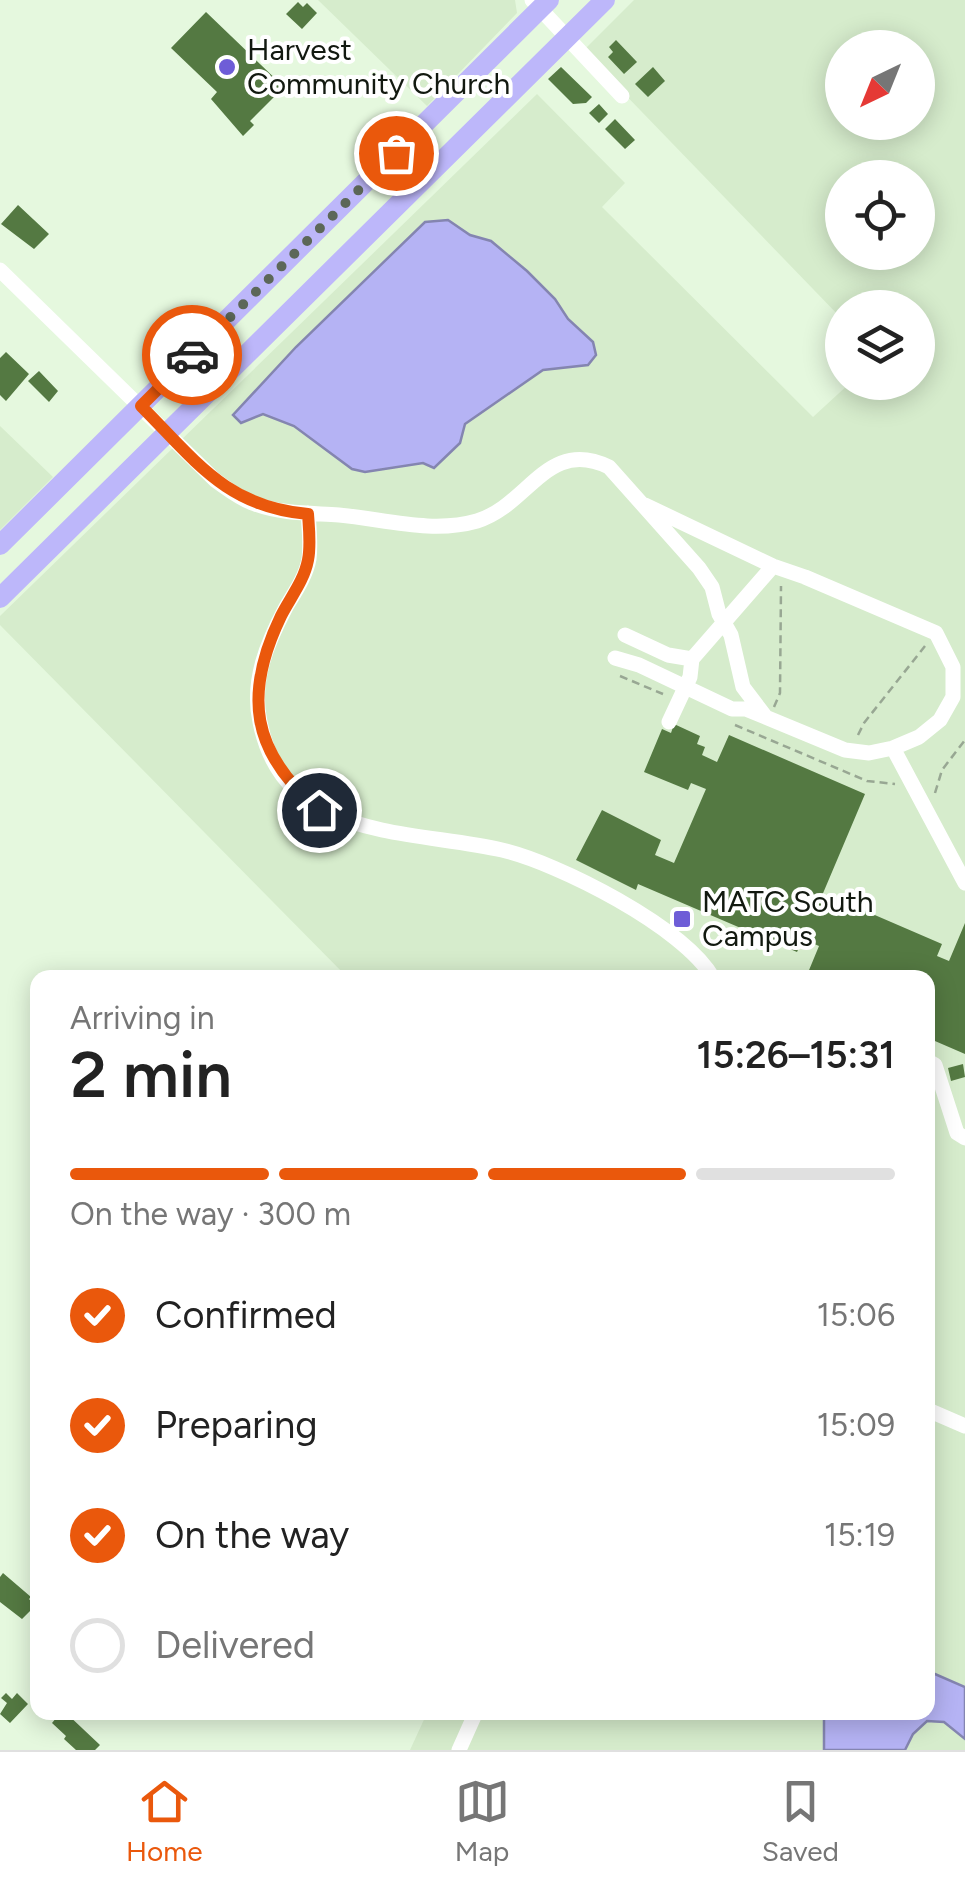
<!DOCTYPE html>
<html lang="en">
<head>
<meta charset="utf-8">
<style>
	body { margin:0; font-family:Figtree,sans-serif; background:#f2f2f2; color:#222; height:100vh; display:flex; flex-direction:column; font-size:38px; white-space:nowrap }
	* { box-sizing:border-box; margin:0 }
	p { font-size:32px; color:#767676 }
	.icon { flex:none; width:55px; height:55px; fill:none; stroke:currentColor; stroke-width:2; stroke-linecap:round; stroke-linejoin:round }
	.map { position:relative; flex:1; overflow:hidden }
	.side { position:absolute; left:30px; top:970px; width:905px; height:750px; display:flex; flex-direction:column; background:#fff; border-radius:20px; box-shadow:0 5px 25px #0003 }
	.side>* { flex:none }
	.needle { width:65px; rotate:223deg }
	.controls { position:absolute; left:825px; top:30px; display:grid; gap:20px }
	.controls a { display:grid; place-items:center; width:110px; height:110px; border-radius:50%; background:#fff; box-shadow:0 5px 25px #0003; font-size:50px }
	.pin { position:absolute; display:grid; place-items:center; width:85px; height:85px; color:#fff; margin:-42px; border:5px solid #fff; border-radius:50%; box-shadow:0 2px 10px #0007 }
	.courier { position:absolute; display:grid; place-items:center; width:100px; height:100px; margin:-50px; border:8px solid #ea580c; border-radius:50%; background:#fff; color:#222; box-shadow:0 2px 12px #0007 }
	.headline em { font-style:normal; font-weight:600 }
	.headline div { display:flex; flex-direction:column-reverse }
	.headline { display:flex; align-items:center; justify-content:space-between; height:170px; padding:0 40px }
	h1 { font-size:65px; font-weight:600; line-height:75px }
	.bar { display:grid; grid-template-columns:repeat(4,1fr); gap:15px 10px; align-content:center; height:120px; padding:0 40px }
	.bar i { height:12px; border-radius:8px; background:#e0e0e0 }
	.bar .selected { background:#ea580c }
	.bar p { grid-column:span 4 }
	ol { padding:0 40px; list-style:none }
	li { display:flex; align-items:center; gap:30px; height:110px }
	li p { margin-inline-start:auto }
	li .icon { padding:10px; border-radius:50%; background:#ea580c; color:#fff; stroke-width:4 }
	li:last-child { color:#767676 }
	li i { width:55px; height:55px; border:5px solid #e0e0e0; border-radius:50% }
	.tabs { display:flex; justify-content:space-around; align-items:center; height:140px; border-top:2px solid #e0e0e0; background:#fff; font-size:28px; color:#767676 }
	.tabs a { display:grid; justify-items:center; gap:5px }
	.tabs .selected { color:#ea580c }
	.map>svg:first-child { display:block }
	.built { fill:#d6eccc; fill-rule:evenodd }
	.water { fill:#b5b3f4; stroke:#8485b0; stroke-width:2.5 }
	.building { fill:#547942 }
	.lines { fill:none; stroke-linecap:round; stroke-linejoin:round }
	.path { stroke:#98a793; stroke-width:2.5; stroke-dasharray:8 5; stroke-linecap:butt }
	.minor { stroke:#fff; stroke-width:15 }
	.major { stroke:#bdb7fa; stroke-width:20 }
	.done { stroke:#5c6758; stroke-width:10; stroke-dasharray:0 18 }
	.route { stroke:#ea580c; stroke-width:12 }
	.poi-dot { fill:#6e5dd7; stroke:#fff; stroke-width:4 }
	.labels { text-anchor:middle; stroke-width:8; stroke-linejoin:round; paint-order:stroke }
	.poi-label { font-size:30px; fill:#121910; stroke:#fff; text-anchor:start }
</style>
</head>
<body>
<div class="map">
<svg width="965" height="1750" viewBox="0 0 965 1750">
	<rect width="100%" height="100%" fill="#e5f8de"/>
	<path class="built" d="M318,0H515L517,13L427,106Z
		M634,0H965V1750H410L427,1713L928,1712V978L347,977L0,625V616L537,94L625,183L602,207L813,417L850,383L918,382V308H842V319L583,51ZM842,48H918V122H842ZM842,178H918V252H842Z
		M0,426L53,477L0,530Z"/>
	<path class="water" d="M448,220L470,235L491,241L527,271L555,299L568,319L593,342L596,355L588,365L543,370L465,424L460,443L434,468L423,463L365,472L352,469L294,426L263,414L241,423L233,415L296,347L425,222Z
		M928,1671L965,1687V1739L944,1722L927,1721L913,1734L905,1750H824V1713L928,1712Z"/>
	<path class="building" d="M298,2L303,7L307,3L317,13L302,29L286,14Z
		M206,12L284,87L250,121L254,125L243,136L211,99L217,92L171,48Z
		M616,40L637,62L624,74L608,57L613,52L609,47Z
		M561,67L592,97L586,103L573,104L548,79Z
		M653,67L665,81L648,97L635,84Z
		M599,104L608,114L599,123L589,113Z
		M615,119L635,140L625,149L605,129Z
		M18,205L49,234L34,249L1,224Z
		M6,352L29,374L6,401L0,395V358Z
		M39,371L58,391L49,402L28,381Z
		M674,724L700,736L697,744L705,747L702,755L717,762L729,735L865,794L821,898L837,905L840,900L942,944L937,956L949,961L965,923V1054L928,1038V978H812L807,975L819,946L803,939L797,952L638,884L636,890L576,860L602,810L661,840L655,855L674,863L706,789L691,783L688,790L644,772L662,729L671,733Z
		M963,1064L965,1077L951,1081L948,1068Z
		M3,1573L31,1597L29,1599L35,1606L22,1619L0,1602V1577Z
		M6,1693L12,1699L17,1693L28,1704L10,1723L0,1714L7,1703L1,1698Z
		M61,1712H65L100,1745L95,1750H76L64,1739L66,1736L52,1723Z"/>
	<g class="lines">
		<path class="path" d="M620,676L663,694
			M774,707L780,693L781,586
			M735,725L867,781L895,784
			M858,735L864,723L925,646
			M935,793L942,770L965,740"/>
		<path class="minor" d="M532,0L622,96
			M0,270L215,480C228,489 240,499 255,504C282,514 310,513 339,515C384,519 432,534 477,521C529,505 547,437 609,467L699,568L712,587L719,614L731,635L743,687L765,716
			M308,513C309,528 311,544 309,559C306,576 295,592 286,607C267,643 251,681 260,722C283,842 411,829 502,850C558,863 684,927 713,978
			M625,635L668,655L692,659L773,566
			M615,658L639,665L732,709H746L845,750L869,753L893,748L919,737L940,720L953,697V667L936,633L805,577L773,566L645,505
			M669,722L690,677L692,659
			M893,748L965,883
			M928,1061L935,1065L957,1133L965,1138
			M928,1410L965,1426
			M459,1750L476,1712"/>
		<path class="major" d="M0,545L549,0
			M0,598L605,0"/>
	</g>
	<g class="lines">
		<path class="done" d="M192,355L396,153"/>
		<path class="route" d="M192,355L141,406C195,460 226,507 308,514C309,529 311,545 308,560C304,581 290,598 281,616C243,695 251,752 319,810"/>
	</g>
	<g class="poi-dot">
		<circle cx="227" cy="67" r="10"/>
		<rect x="672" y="909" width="20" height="20" rx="5"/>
	</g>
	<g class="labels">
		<g class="poi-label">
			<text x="247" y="60">Harvest<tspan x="247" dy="34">Community Church</tspan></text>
			<text x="702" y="912">MATC South<tspan x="702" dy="34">Campus</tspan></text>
		</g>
	</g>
</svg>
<div class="controls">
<a><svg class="needle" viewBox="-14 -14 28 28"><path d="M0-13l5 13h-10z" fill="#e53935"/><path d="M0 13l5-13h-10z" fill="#767676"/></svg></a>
<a><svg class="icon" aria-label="locate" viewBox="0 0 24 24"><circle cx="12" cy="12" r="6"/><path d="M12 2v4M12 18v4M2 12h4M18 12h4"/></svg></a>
<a><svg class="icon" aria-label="layers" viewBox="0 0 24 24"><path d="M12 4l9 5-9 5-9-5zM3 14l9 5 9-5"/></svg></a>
</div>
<div class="pin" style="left:396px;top:153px;background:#ea580c"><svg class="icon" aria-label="bag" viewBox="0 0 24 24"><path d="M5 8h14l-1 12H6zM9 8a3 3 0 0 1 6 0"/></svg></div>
<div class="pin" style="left:319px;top:810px;background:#1f2937"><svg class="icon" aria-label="home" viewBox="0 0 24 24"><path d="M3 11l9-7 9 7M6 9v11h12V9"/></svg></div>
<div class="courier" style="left:192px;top:355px"><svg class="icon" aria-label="car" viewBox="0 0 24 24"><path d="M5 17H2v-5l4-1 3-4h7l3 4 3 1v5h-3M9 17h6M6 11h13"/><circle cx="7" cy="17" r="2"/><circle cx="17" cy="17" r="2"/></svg></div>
<section class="side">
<div class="headline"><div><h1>2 min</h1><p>Arriving in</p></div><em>15:26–15:31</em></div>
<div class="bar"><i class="selected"></i><i class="selected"></i><i class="selected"></i><i></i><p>On the way · 300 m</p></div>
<ol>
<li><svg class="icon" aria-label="check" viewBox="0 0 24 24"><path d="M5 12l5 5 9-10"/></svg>Confirmed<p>15:06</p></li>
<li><svg class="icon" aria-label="check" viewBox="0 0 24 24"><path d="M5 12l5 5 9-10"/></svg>Preparing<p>15:09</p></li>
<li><svg class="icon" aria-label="check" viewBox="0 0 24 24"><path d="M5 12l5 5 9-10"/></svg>On the way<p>15:19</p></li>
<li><i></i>Delivered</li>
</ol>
</section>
</div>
<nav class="tabs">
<a class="selected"><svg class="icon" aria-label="home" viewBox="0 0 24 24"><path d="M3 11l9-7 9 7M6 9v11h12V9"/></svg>Home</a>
<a><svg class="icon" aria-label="map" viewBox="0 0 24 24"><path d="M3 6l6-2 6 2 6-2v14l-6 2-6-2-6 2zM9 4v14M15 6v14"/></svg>Map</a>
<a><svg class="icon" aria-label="saved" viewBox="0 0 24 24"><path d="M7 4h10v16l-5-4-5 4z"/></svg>Saved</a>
</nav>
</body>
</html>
